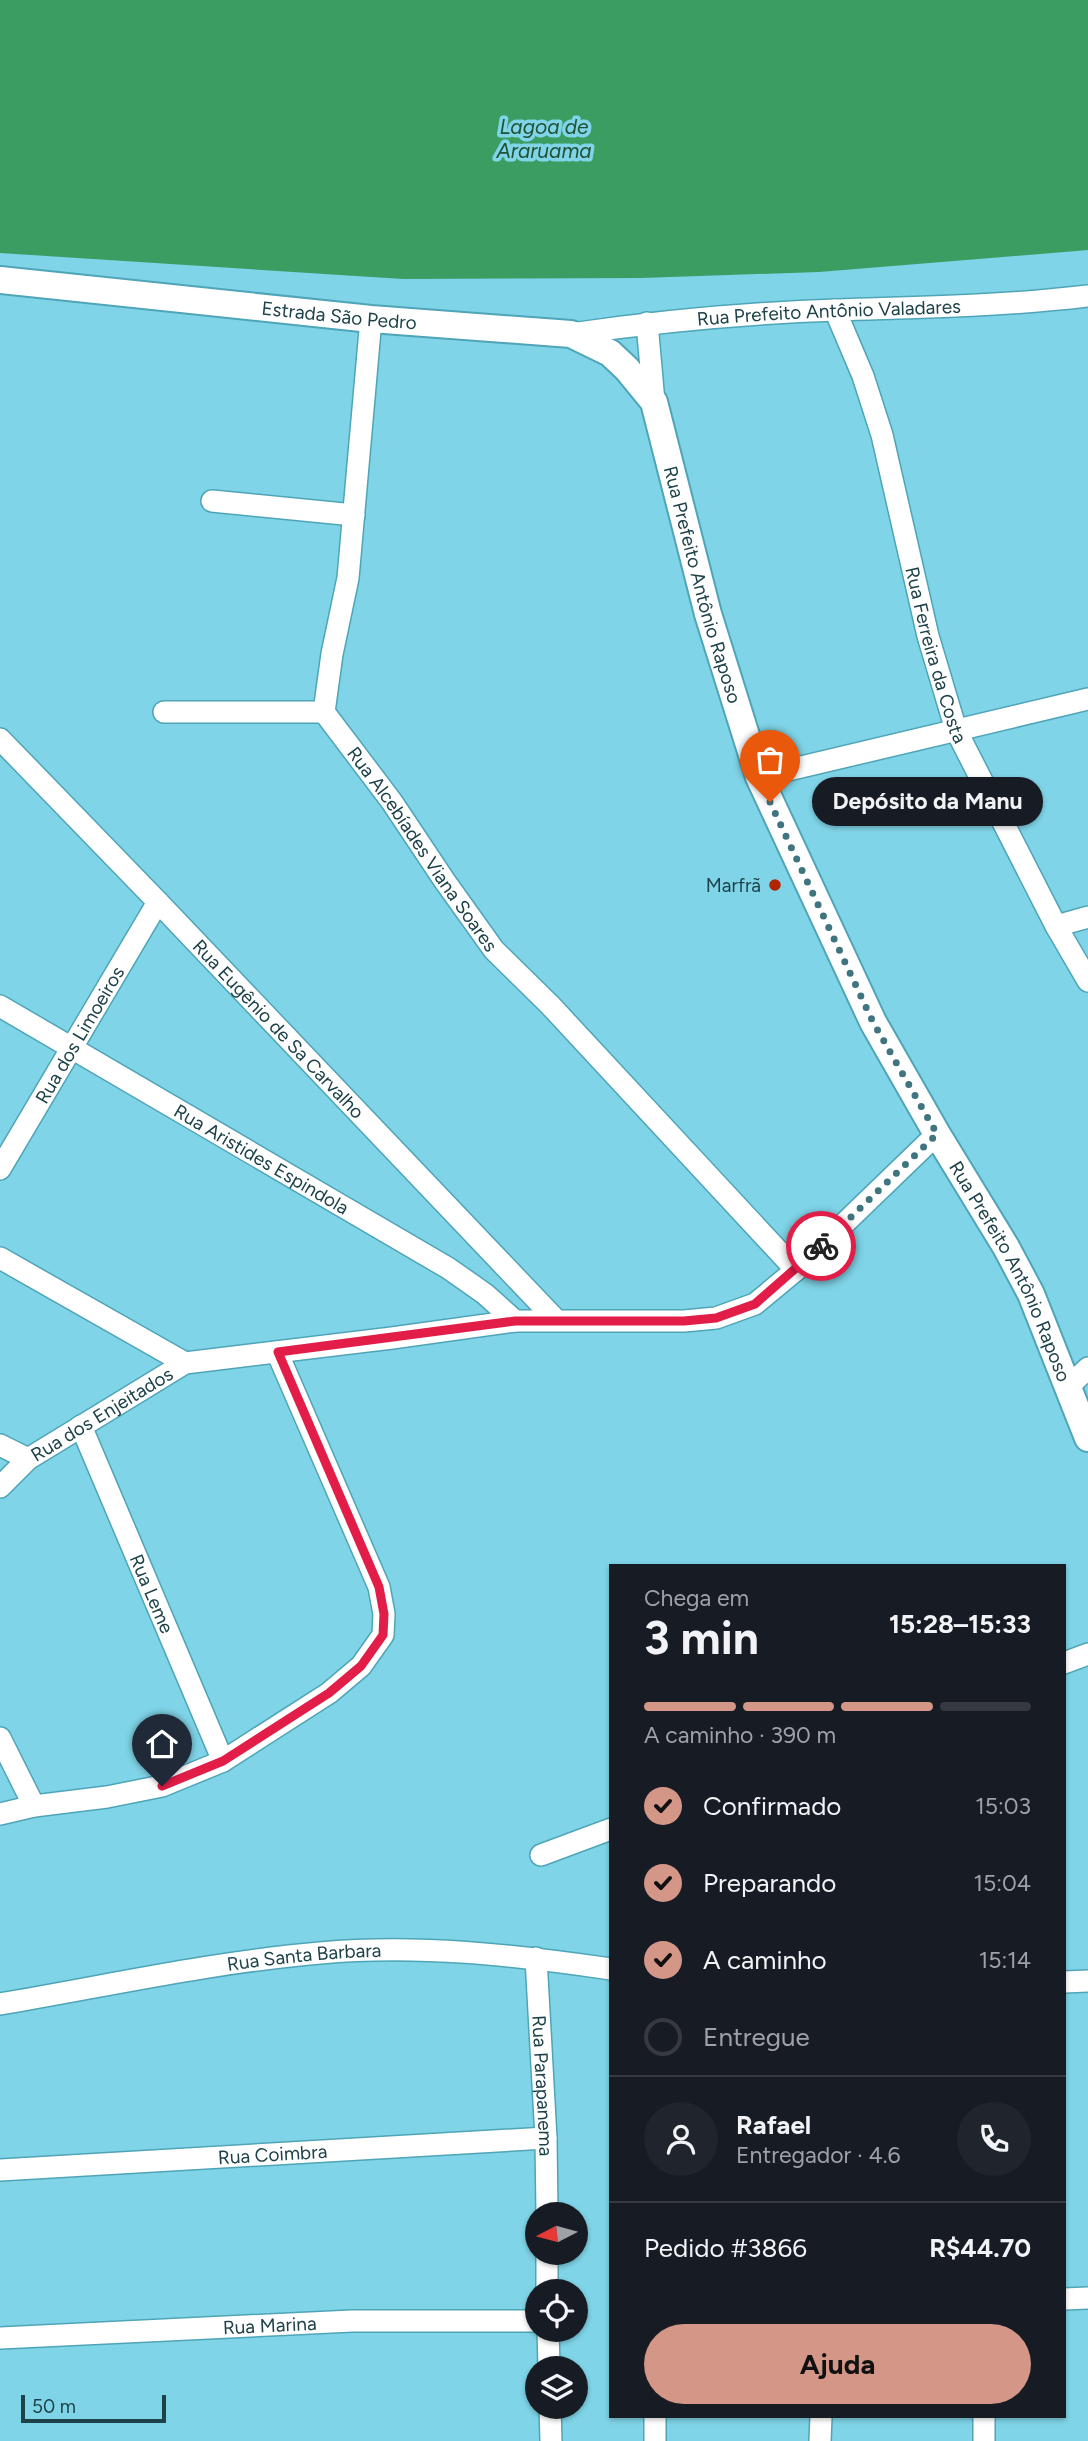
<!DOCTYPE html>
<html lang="pt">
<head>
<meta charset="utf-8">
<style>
	body { margin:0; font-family:Figtree,sans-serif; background:#20242c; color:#f1f3f6; height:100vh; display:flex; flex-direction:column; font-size:26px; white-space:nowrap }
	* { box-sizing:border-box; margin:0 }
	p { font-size:23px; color:#9ea1a6 }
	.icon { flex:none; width:38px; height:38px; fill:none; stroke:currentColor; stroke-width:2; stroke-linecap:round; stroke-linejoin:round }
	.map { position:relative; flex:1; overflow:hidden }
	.sheet { position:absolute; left:609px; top:1564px; width:457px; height:854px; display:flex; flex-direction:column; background:#171b24; border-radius:0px; box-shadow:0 2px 5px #0004 }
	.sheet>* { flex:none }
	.needle { width:46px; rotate:264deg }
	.buttons { position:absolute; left:525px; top:2202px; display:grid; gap:14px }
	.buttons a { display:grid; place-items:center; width:63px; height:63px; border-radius:50%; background:#171b24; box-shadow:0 2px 5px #0004; font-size:35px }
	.scale { position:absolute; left:21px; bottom:18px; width:145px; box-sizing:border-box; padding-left:7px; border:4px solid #1e4249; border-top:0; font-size:19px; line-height:24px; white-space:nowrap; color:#1e4249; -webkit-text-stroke:5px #7fd4e7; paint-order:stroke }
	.pin { position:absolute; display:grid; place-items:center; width:60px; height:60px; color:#fff; margin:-72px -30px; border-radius:50% 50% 50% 0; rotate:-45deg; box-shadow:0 0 7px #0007 }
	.pin .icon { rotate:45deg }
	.courier { position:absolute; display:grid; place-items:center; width:70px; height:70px; margin:-35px; border:5px solid #e11d48; border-radius:50%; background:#fff; color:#222; box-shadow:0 2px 9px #0007 }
	.bubble { position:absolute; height:49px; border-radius:24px; background:#171b24; box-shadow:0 2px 5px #0004; font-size:23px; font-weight:700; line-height:49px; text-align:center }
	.summary em { font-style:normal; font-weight:700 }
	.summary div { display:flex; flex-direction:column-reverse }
	.summary { display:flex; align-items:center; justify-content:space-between; height:119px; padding:0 35px }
	h1 { font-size:46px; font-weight:700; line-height:52px }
	.bar { display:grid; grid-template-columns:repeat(4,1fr); gap:10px 7px; align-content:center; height:84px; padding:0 35px }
	.bar i { height:9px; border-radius:5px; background:#363941 }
	.bar .selected { background:#d49687 }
	.bar p { grid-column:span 4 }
	.line { display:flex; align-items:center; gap:18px; padding:0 35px; border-top:2px solid #363941 }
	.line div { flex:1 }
	.round { display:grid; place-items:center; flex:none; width:74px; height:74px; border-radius:37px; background:#20242c }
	ol { padding:0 35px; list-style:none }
	li { display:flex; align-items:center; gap:21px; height:77px }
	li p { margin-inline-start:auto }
	li .icon { padding:7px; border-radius:50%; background:#d49687; color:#111; stroke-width:4 }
	li:last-child { color:#9ea1a6 }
	li i { width:38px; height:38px; border:4px solid #363941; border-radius:50% }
	.button { display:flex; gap:14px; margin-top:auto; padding:14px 35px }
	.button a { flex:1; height:80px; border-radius:42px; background:#d49687; color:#111; font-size:28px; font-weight:700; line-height:80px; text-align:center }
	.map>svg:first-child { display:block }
	.water { fill:#3b9d62 }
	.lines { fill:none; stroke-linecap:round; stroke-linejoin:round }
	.minor-casing { stroke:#4fa5b7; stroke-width:24 }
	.tertiary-casing { stroke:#4fa5b7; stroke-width:30 }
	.minor { stroke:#fff; stroke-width:21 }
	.tertiary { stroke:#fff; stroke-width:26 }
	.done { stroke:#407580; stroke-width:7; stroke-dasharray:0 12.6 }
	.route { stroke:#e11d48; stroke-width:9 }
	.poi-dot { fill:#b02400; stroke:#7fd4e7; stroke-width:2.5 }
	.labels { text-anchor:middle; stroke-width:7; stroke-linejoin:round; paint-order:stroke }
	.street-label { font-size:19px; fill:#1e4249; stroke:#7fd4e7 }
	.poi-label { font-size:19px; fill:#1e4249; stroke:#7fd4e7; text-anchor:end }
	.water-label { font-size:21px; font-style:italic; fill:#205233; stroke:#7fd4e7 }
</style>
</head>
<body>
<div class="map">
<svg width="1088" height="2441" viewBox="0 0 1088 2441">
	<rect width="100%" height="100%" fill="#7fd4e7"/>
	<path class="water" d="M0,0H1088V250L819,272L641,278L403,279L0,253Z"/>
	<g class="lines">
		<g class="minor-casing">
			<g id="minor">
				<path id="s1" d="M835,310L863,376L882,435L928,636L956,730L1056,926L1088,981"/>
				<path id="s2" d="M371,319L348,578L332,654L324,712L392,802L444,880L494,950L550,1005L796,1270"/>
				<path d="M647,323L654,402"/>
				<path id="s3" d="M571,334C660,321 748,313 837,310C921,307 1005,306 1088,296"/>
				<path d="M212,501L354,515"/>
				<path d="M164,712H324"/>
				<path id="s4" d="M0,739L158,902L556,1320"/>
				<path d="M759,777L1088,699"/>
				<path d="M1056,926L1088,917"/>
				<path id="s5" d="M0,1006L448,1268L485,1294L515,1321"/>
				<path id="s6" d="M0,1169L158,902"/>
				<path d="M0,1258L185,1363"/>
				<path d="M1069,1386L1088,1368"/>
				<path id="s7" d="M81,1426L223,1761"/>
				<path d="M0,1445L28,1459"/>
				<path id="s8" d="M0,1487L28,1459L185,1363L392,1338L515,1321H684L716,1318L755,1304L796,1270L937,1134"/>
				<path d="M1064,1663L1088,1654"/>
				<path d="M0,1738L34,1806"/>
				<path d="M0,1814L34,1806L107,1797L162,1786L223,1761L329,1693L361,1666L383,1635L384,1614L379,1587L277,1352"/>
				<path d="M541,1855L611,1829"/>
				<path id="s9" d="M536,1958L546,2138L547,2214"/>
				<path d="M1064,1982L1088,1981"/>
				<path id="s10" d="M0,2004C106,1986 213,1962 320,1953C417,1944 515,1955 611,1969"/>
				<path id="s11" d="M0,2170L546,2138"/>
				<path d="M547,2252V2291"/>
				<path d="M1064,2299L1088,2298"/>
				<path d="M548,2329L549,2368"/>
				<path id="s12" d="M0,2338L352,2321H537"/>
				<path d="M550,2406L551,2441"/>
				<path d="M655,2417V2441"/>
				<path d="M820,2441L821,2417"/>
				<path d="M984,2441V2417"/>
			</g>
		</g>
		<g class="tertiary-casing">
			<g id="tertiary">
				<path id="s13" d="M0,280L371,319L571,334L610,353L627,369L654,402L708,614L759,777L873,1022L937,1134L1006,1247L1031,1294L1088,1438"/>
			</g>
		</g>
		<use href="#minor" class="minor"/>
		<use href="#tertiary" class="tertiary"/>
	</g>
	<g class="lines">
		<path class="done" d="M770,802L873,1022L937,1134L821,1246"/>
		<path class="route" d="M162,1786L223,1761L329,1693L361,1666L383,1635L384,1614L379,1587L278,1352L515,1321H684L716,1318L755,1304L821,1246"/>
	</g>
	<circle class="poi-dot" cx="775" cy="885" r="7"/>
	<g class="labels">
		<g class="street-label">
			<text dy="7" stroke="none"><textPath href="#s3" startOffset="259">Rua Prefeito Antônio Valadares</textPath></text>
			<text dy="7" stroke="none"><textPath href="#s13" startOffset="341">Estrada São Pedro</textPath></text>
			<text dy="7" stroke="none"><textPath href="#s13" startOffset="872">Rua Prefeito Antônio Raposo</textPath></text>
			<text dy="7" stroke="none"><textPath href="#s1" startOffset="360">Rua Ferreira da Costa</textPath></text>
			<text dy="7" stroke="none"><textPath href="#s2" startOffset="565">Rua Alcebíades Viana Soares</textPath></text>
			<text dy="7" stroke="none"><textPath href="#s4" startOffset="402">Rua Eugênio de Sa Carvalho</textPath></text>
			<text dy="7" stroke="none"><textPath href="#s6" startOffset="156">Rua dos Limoeiros</textPath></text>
			<text dy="7" stroke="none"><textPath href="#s5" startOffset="303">Rua Aristides Espindola</textPath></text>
			<text dy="7" stroke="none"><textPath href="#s13" startOffset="1628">Rua Prefeito Antônio Raposo</textPath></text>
			<text dy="7" stroke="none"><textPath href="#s8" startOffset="126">Rua dos Enjeitados</textPath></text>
			<text dy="7" stroke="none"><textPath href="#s7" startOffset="182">Rua Leme</textPath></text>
			<text dy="7" stroke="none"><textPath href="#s10" startOffset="308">Rua Santa Barbara</textPath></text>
			<text dy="7" stroke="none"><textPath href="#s9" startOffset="128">Rua Parapanema</textPath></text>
			<text dy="7" stroke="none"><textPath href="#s11" startOffset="273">Rua Coimbra</textPath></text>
			<text dy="7" stroke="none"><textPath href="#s12" startOffset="270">Rua Marina</textPath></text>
		</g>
		<g class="poi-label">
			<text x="761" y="892">Marfrã</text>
		</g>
		<g class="water-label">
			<text x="544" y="134">Lagoa de<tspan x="544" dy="24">Araruama</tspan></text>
		</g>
	</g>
</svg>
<div class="buttons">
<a><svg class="needle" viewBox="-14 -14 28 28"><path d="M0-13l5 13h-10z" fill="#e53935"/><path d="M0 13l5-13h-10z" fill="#9ea1a6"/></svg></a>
<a><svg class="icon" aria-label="locate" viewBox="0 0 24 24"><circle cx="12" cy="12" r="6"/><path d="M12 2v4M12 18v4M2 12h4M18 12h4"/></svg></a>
<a><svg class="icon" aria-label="layers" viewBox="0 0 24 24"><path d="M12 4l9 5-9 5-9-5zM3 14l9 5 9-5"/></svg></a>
</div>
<div class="scale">50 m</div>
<div class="pin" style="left:770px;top:802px;background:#ea580c"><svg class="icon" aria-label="bag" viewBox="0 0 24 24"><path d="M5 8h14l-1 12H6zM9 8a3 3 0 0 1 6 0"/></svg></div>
<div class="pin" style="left:162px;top:1786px;background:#1f2937"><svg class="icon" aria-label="home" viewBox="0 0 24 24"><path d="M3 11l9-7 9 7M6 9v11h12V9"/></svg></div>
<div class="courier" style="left:821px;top:1246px"><svg class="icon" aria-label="bike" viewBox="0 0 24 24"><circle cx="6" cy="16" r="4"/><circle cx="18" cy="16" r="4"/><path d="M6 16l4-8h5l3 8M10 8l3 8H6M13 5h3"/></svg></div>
<div class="bubble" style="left:812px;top:777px;width:231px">Depósito da Manu</div>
<section class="sheet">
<div class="summary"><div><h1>3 min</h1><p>Chega em</p></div><em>15:28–15:33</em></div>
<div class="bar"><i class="selected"></i><i class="selected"></i><i class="selected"></i><i></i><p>A caminho · 390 m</p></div>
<ol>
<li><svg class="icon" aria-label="check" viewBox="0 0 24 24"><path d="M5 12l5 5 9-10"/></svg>Confirmado<p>15:03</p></li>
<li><svg class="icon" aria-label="check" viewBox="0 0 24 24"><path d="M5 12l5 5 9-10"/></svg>Preparando<p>15:04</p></li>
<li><svg class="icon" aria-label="check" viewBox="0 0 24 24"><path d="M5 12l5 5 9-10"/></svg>A caminho<p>15:14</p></li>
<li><i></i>Entregue</li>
</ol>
<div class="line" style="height:126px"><a class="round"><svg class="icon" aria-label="person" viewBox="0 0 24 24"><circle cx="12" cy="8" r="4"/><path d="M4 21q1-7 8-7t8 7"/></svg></a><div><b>Rafael</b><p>Entregador · 4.6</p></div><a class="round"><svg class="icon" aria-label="phone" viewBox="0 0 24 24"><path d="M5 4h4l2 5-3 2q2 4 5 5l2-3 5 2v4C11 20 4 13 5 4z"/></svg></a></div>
<div class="line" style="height:91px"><div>Pedido #3866</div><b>R$44.70</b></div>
<div class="button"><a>Ajuda</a></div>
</section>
</div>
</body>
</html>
